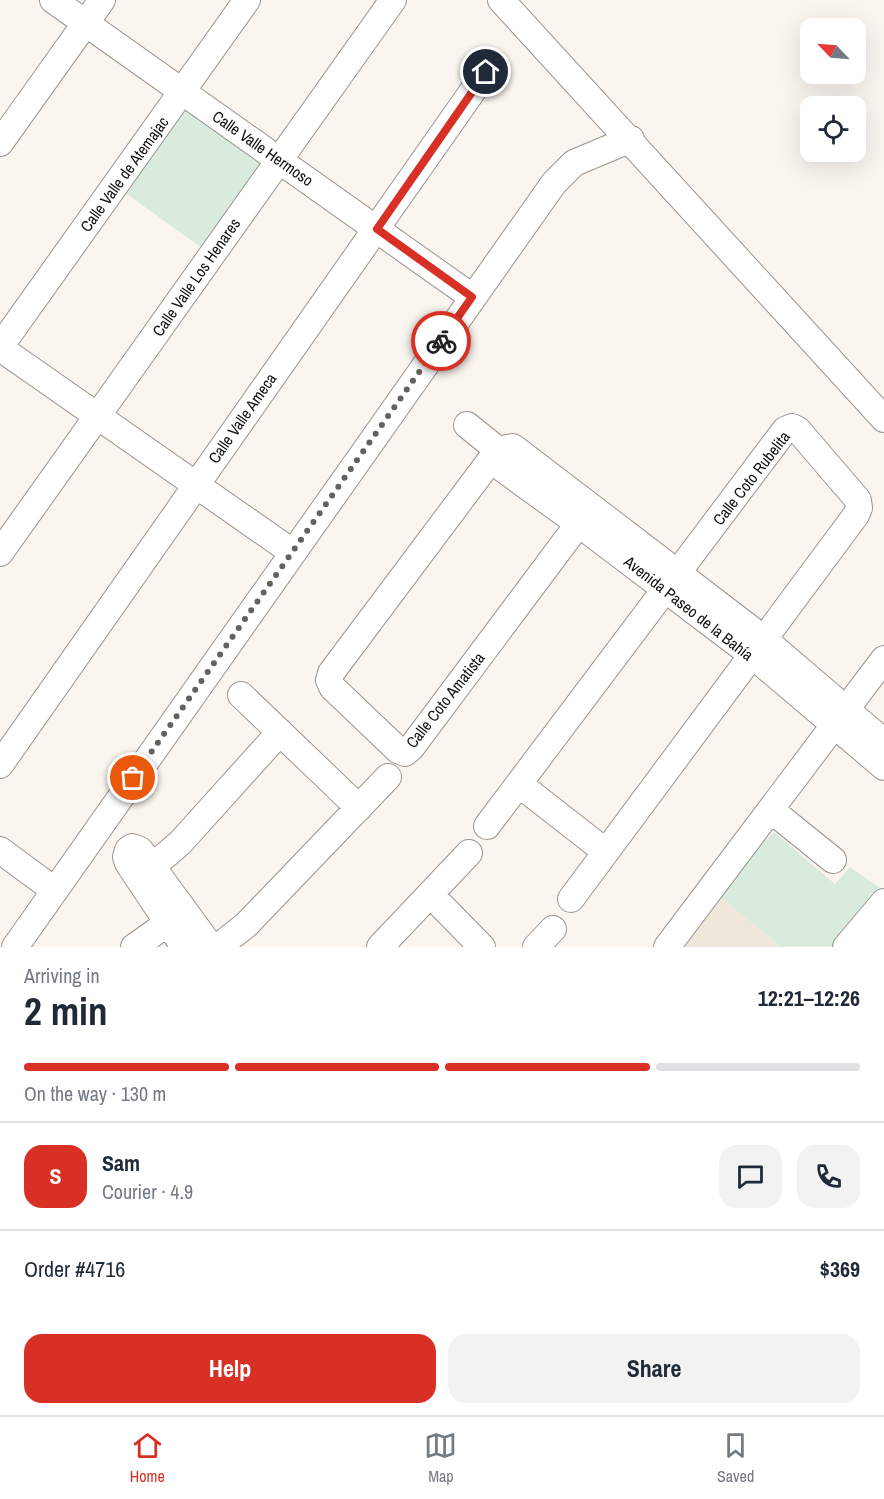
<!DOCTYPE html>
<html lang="en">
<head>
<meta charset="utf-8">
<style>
	body { margin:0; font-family:"Archivo Narrow",sans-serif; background:#f2f2f3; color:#1f2937; height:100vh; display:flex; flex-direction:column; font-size:22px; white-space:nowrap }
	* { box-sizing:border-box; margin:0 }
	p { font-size:20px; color:#747a83 }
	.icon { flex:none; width:33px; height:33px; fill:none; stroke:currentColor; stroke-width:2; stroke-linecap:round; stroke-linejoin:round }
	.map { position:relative; height:947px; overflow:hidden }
	.panel { display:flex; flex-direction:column; background:#fff; flex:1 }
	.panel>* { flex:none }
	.needle { width:39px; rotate:295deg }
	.buttons { position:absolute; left:800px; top:18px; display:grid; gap:12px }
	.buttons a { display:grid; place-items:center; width:66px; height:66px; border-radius:12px; background:#fff; box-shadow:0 6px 24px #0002; font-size:30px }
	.pin { position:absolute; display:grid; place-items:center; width:51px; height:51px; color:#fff; margin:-26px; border:3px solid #fff; border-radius:50%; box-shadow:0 2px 6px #0007 }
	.courier { position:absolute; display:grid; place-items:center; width:60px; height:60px; margin:-30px; border:4px solid #d93025; border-radius:50%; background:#fff; color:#222; box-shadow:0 2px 8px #0007 }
	.headline em { font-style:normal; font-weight:700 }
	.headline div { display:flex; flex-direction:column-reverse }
	.headline { display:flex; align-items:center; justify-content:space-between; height:102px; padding:0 24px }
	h1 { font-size:39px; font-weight:700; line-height:45px }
	.bar { display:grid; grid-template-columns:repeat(4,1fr); gap:9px 6px; align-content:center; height:72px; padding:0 24px }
	.bar i { height:8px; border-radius:4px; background:#e0e1e3 }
	.bar .selected { background:#d93025 }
	.bar p { grid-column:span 4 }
	.line { display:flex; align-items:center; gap:15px; padding:0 24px; border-top:2px solid #e0e1e3 }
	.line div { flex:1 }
	.round { display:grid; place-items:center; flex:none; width:63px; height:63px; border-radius:18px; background:#f2f2f3 }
	.action { display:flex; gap:12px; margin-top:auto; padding:12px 24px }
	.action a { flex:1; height:69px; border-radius:18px; background:#d93025; color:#fff; font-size:24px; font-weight:700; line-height:69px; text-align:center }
	.action a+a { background:#f2f2f3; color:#1f2937 }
	.tabs { display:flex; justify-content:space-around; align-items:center; height:84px; border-top:2px solid #e0e1e3; background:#fff; font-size:16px; color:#747a83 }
	.tabs a { display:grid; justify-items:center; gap:3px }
	.tabs .selected { color:#d93025 }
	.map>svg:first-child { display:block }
	.built { fill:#f0e7db }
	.green { fill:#d8ebdd }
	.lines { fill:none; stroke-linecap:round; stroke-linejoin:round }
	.minor-casing { stroke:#99958f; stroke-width:28 }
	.minor { stroke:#fff; stroke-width:26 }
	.done { stroke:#64615d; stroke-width:6; stroke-dasharray:0 10.8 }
	.route { stroke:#d93025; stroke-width:8 }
	.labels { text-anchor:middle; stroke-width:4.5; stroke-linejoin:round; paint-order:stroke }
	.street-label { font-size:16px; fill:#13110f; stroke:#fff }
</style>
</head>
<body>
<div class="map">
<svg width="884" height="947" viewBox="0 0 884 947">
	<rect width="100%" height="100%" fill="#faf5ef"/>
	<path class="built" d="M716,893L781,947H674Z"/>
	<path class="green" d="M185,107L262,161L202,248L124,192Z
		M774,832L835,884L850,867L884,891L836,947H781L716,893Z"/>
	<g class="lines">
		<g class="minor-casing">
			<path id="minor" d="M53,0L472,297
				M501,0L884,419
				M0,143L102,0
				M0,347L247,0
				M0,348L292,552
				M467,425L498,450L503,469L579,524L752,655L884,767
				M498,450L331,673L329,680L332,687L398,750L405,753L411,748L591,507
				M498,450L513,447L764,639L884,742
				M0,553L393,0
				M241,695L359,808
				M0,765L486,72
				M519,784L606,852
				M771,810L833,860
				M487,826L785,430L792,427L798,430L858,500L859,508L856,515L571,899
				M0,850L54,890
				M141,876L180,843L280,732
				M430,894L482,947
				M15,947L554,183L574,163L631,139
				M134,947L168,923
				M184,947L128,863L126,857L128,850L132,847L140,850L211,947
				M218,947L246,925L388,777
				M380,947L469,853
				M536,947L553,929
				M667,947L884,659
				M846,947L884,902
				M874,947L884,935"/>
		</g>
		<use href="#minor" class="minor"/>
	</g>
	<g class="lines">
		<path class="done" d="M133,778L441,341"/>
		<path class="route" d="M441,341L472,297L377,229L486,72"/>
	</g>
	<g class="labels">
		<g class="street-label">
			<text transform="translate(263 148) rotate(35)" y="6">Calle Valle Hermoso</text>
			<text transform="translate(124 174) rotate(-54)" y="6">Calle Valle de Atemajac</text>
			<text transform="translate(196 277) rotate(-55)" y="6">Calle Valle Los Henares</text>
			<text transform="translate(242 418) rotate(-55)" y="6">Calle Valle Ameca</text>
			<text transform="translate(751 478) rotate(-52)" y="6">Calle Coto Rubelita</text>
			<text transform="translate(689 608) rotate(38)" y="6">Avenida Paseo de la Bahía</text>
			<text transform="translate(445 700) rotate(-52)" y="6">Calle Coto Amatista</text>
		</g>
	</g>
</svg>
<div class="buttons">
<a><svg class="needle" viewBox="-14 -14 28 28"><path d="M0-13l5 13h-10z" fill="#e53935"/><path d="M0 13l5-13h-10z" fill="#747a83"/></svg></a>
<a><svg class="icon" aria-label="locate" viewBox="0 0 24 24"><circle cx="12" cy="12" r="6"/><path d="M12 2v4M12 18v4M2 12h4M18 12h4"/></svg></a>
</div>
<div class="pin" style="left:133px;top:778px;background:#ea580c"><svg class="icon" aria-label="bag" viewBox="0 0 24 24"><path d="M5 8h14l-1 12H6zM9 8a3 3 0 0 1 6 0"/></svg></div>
<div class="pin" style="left:486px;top:72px;background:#1f2937"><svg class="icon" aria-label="home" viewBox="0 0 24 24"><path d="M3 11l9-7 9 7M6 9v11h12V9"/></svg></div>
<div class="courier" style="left:441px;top:341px"><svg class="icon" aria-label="bike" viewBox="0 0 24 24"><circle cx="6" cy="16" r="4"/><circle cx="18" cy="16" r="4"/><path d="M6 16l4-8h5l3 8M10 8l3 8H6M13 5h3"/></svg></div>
</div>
<section class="panel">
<div class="headline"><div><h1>2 min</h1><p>Arriving in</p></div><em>12:21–12:26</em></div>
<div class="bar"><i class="selected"></i><i class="selected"></i><i class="selected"></i><i></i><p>On the way · 130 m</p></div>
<div class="line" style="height:108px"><b class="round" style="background:#d93025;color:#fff">S</b><div><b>Sam</b><p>Courier · 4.9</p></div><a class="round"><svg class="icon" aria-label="chat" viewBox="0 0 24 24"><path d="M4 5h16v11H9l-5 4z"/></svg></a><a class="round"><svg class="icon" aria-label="phone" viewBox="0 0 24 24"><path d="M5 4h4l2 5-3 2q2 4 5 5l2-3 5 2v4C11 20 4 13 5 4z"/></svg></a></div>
<div class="line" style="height:78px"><div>Order #4716</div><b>$369</b></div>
<div class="action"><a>Help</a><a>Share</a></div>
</section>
<nav class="tabs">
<a class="selected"><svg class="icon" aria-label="home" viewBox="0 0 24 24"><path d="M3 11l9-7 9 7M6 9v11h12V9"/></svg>Home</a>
<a><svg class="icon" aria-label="map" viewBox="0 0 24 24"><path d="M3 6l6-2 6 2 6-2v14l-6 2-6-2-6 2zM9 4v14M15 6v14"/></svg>Map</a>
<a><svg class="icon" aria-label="saved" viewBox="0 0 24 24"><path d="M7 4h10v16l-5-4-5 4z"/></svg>Saved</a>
</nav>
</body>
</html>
